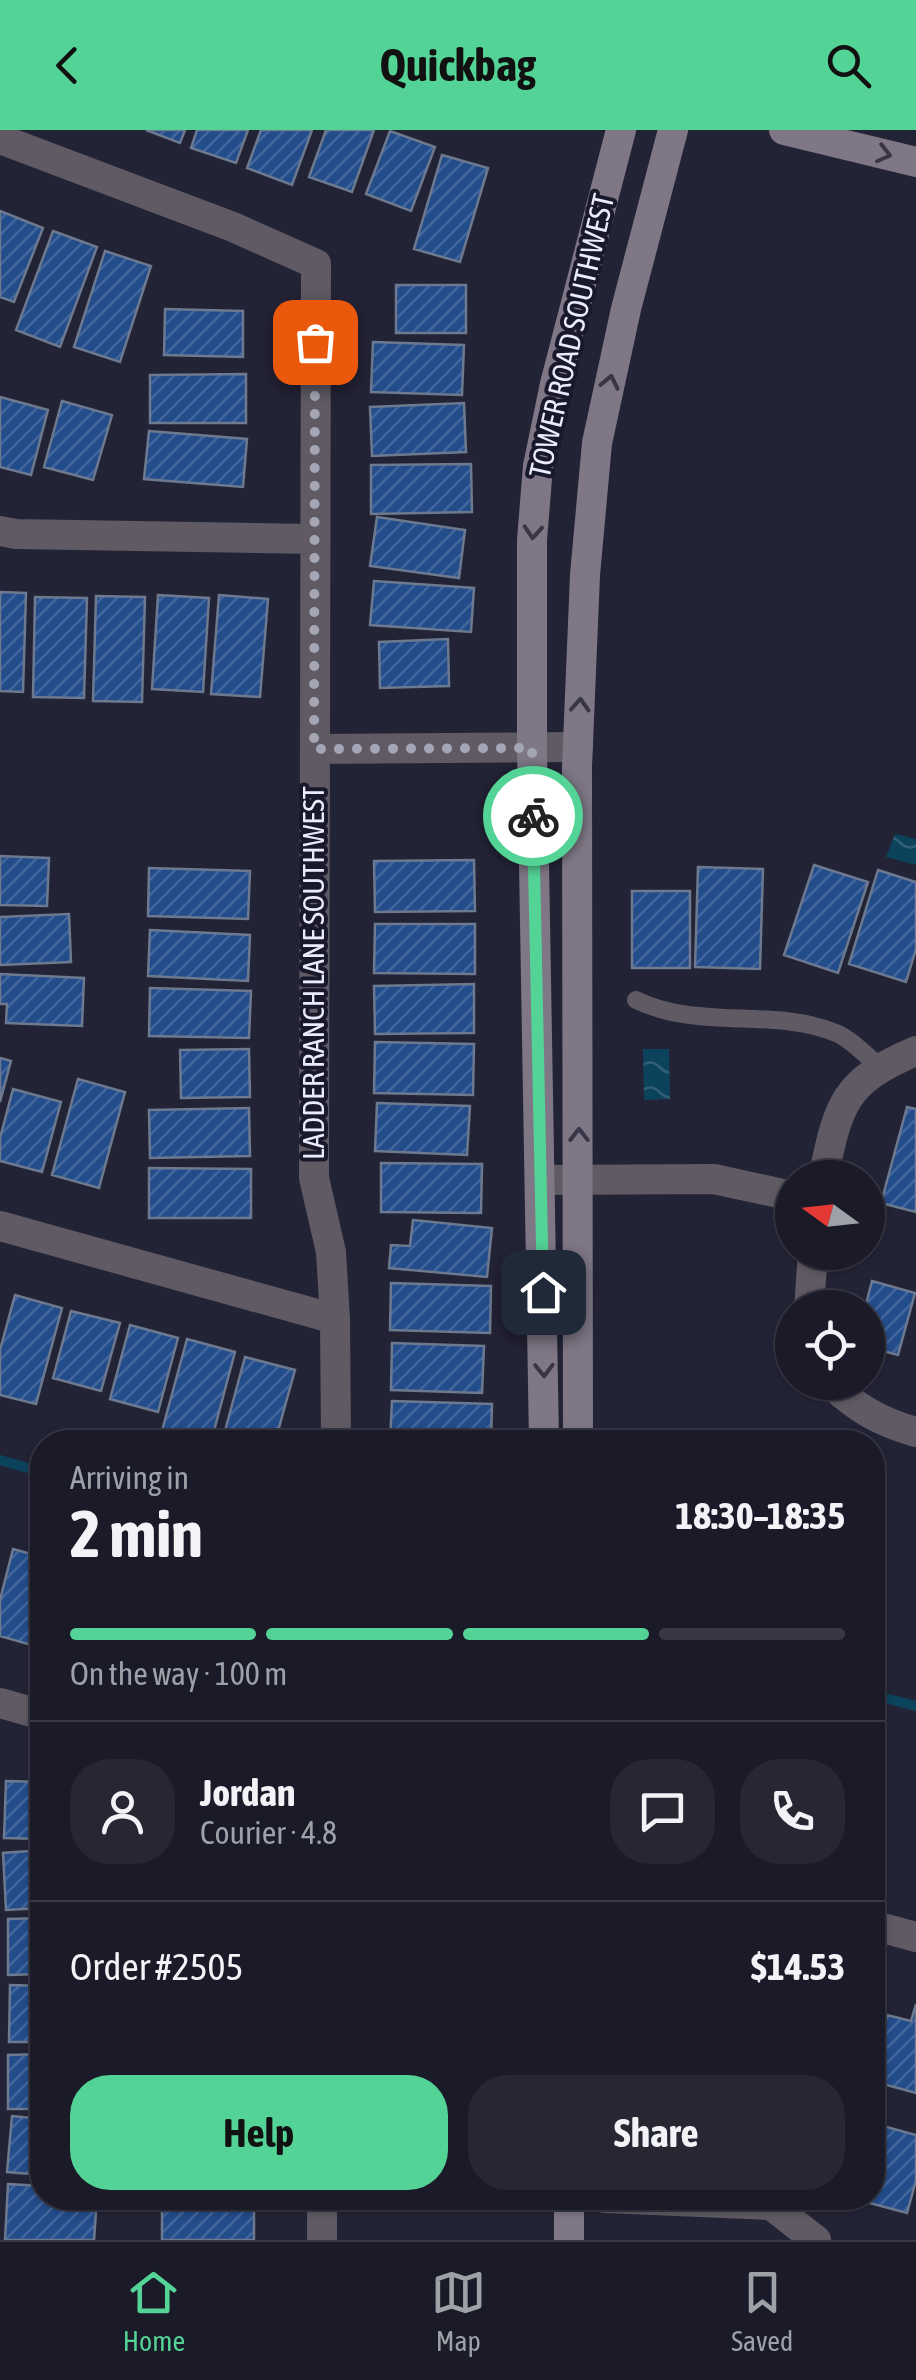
<!DOCTYPE html>
<html lang="en">
<head>
<meta charset="utf-8">
<style>
	body { margin:0; font-family:"Asap Condensed",sans-serif; background:#272734; color:#f1f3f6; height:100vh; display:flex; flex-direction:column; font-size:38px; white-space:nowrap }
	* { box-sizing:border-box; margin:0 }
	p { font-size:32px; color:#9fa1a8 }
	.icon { flex:none; width:55px; height:55px; fill:none; stroke:currentColor; stroke-width:2; stroke-linecap:round; stroke-linejoin:round }
	.map { position:relative; flex:1; overflow:hidden }
	.panel { position:absolute; left:30px; top:1300px; width:855px; height:780px; display:flex; flex-direction:column; background:#1a1a28; border-radius:40px; box-shadow:0 2px 8px #0004,0 0 0 2px #383845 }
	.panel>* { flex:none }
	.needle { width:65px; rotate:285deg }
	.tools { position:absolute; left:775px; top:1030px; display:grid; gap:20px }
	.tools a { display:grid; place-items:center; width:110px; height:110px; border-radius:50%; background:#1a1a28; box-shadow:0 2px 8px #0004,0 0 0 2px #383845; font-size:50px }
	.pin { position:absolute; display:grid; place-items:center; width:85px; height:85px; color:#fff; margin:-42px; border-radius:20px; box-shadow:0 5px 15px #0006 }
	.courier { position:absolute; display:grid; place-items:center; width:100px; height:100px; margin:-50px; border:8px solid #54d396; border-radius:50%; background:#fff; color:#222; box-shadow:0 2px 12px #0007 }
	.headline em { font-style:normal; font-weight:700 }
	.headline div { display:flex; flex-direction:column-reverse }
	.headline { display:flex; align-items:center; justify-content:space-between; height:170px; padding:0 40px }
	h1 { font-size:65px; font-weight:700; line-height:75px }
	.bar { display:grid; grid-template-columns:repeat(4,1fr); gap:15px 10px; align-content:center; height:120px; padding:0 40px }
	.bar i { height:12px; border-radius:8px; background:#383845 }
	.bar .on { background:#54d396 }
	.bar p { grid-column:span 4 }
	.line { display:flex; align-items:center; gap:25px; padding:0 40px; border-top:2px solid #383845 }
	.line div { flex:1 }
	.round { display:grid; place-items:center; flex:none; width:105px; height:105px; border-radius:40px; background:#272734 }
	.action { display:flex; gap:20px; margin-top:auto; padding:20px 40px }
	.action a { flex:1; height:115px; border-radius:40px; background:#54d396; color:#111; font-size:40px; font-weight:700; line-height:115px; text-align:center }
	.action a+a { background:#272734; color:#f1f3f6 }
	header { display:flex; justify-content:space-between; align-items:center; height:130px; padding:0 40px; background:#54d396; color:#111; font-size:45px; font-weight:700 }
	.dock { display:flex; justify-content:space-around; align-items:center; height:140px; border-top:2px solid #383845; background:#1a1a28; font-size:28px; color:#9fa1a8 }
	.dock a { display:grid; justify-items:center; gap:5px }
	.dock .on { color:#54d396 }
	.map>svg:first-child { display:block }
	.water { fill:url(#water-waves) }
	.lines { fill:none; stroke-linecap:round; stroke-linejoin:round }
	.stream { stroke:#0c435c; stroke-width:10 }
	.building { fill:url(#building-hatch); stroke:#6c798e; stroke-width:2.5 }
	.lane { stroke:#5f5a63; stroke-width:18 }
	.street { stroke:#5f5a63; stroke-width:30 }
	.secondary { stroke:#7f7786; stroke-width:30 }
	.oneway { stroke:#383547 }
	.done { stroke:#a5a6b5; stroke-width:10; stroke-dasharray:0 18 }
	.route { stroke:#54d396; stroke-width:12 }
	.labels { text-anchor:middle; stroke-width:8; stroke-linejoin:round; paint-order:stroke }
	.street-label { font-size:30px; fill:#ebecf9; stroke:#1a192c }
</style>
</head>
<body>
<header><svg class="icon" aria-label="back" viewBox="0 0 24 24"><path d="M15 5l-7 7 7 7"/></svg>Quickbag<svg class="icon" aria-label="search" viewBox="0 0 24 24"><circle cx="10" cy="10" r="6"/><path d="M15 15l6 6"/></svg></header>
<div class="map">
<svg width="916" height="2110" viewBox="0 0 916 2110">
	<defs>
		<pattern id="water-waves" width="16" height="10" patternUnits="userSpaceOnUse" patternTransform="scale(2.5)"><rect width="16" height="10" fill="#0c435c"/><path d="M0 5q4-4 8 0t8 0" fill="none" stroke="#305e74"/></pattern>
		<pattern id="building-hatch" width="6" height="6" patternUnits="userSpaceOnUse" patternTransform="scale(2.5)"><rect width="6" height="6" fill="#234c8b"/><path d="M-1 1l2-2M0 6l6-6M5 7l2-2" fill="none" stroke="#43669c"/></pattern>
	</defs>
	<rect width="100%" height="100%" fill="#232336"/>
	<path class="water" d="M895,704L916,709V735L886,727Z
		M643,919H669L670,969L644,970Z"/>
	<g class="lines">
		<path class="stream" d="M0,1330L42,1342
			M872,1565L916,1576"/>
	</g>
	<path class="building" d="M146,0H185L180,13Z
		M197,0H248L236,33L191,18Z
		M261,0H312L292,55L247,38Z
		M326,0H374L352,62L309,47Z
		M390,1L435,17L411,81L366,64Z
		M442,25L488,38L460,132L414,119Z
		M0,81L43,98L14,172L0,167Z
		M53,101L97,117L60,217L16,200Z
		M105,121L151,136L120,232L74,217Z
		M396,155H466V203H396Z
		M165,179L243,181V227L164,225Z
		M373,212L464,215L462,265L371,262Z
		M246,244V293H150V245Z
		M0,267L48,280L31,345L0,337Z
		M62,271L112,285L93,350L44,337Z
		M464,273L466,322L372,326L370,277Z
		M149,301L247,309L243,357L144,349Z
		M471,334L472,382L371,384V335Z
		M377,387L465,400L459,448L370,436Z
		M374,451L474,458L471,502L370,495Z
		M0,462L26,463L23,562L0,561Z
		M158,465L209,468L203,562L152,559Z
		M219,465L268,469L260,567L211,564Z
		M96,466L145,467L142,572L93,571Z
		M35,467L87,468L84,568L33,567Z
		M448,509L449,556L380,558L379,512Z
		M0,726L49,728L47,776L0,775Z
		M474,730L475,781L375,782L374,731Z
		M814,735L868,752L838,843L784,825Z
		M698,737L763,739L760,839L695,837Z
		M149,738L250,741L248,789L148,786Z
		M878,740L916,752V819L906,852L849,834Z
		M632,761H690V838H632Z
		M69,784L71,832L0,835V787Z
		M375,794H475V844L374,843Z
		M150,800L250,805L248,851L148,846Z
		M0,844L84,848L82,896L6,893L7,874H0Z
		M474,854V903L375,904L374,856Z
		M150,858L251,861L249,908L149,906Z
		M375,912L474,914L473,965L374,963Z
		M249,919L250,967L181,968L180,920Z
		M0,928L11,931L0,972Z
		M78,949L125,962L99,1058L52,1045Z
		M13,959L61,972L42,1042L0,1031V1008Z
		M377,973L470,976L467,1025L375,1021Z
		M907,977L916,979V1082L881,1073Z
		M249,978L250,1026L150,1028L149,980Z
		M381,1033L482,1034L481,1083L381,1082Z
		M149,1038L251,1039V1088H149Z
		M413,1090L492,1098L487,1147L389,1138L391,1115L410,1116Z
		M872,1151L915,1163L898,1225L868,1217L865,1178Z
		M391,1153L491,1156L490,1203L390,1200Z
		M15,1165L62,1178L36,1274L0,1265V1220Z
		M71,1181L120,1193L101,1261L53,1248Z
		M130,1195L178,1208L158,1282L110,1269Z
		M187,1209L235,1222L211,1312H176L160,1308Z
		M392,1213L484,1216L482,1263L391,1260Z
		M245,1227L295,1240L275,1312H222Z
		M392,1271L492,1274L491,1312H390Z
		M13,1419L42,1427V1518L0,1506V1470Z
		M6,1651L42,1652V1709L4,1708Z
		M42,1720V1778L6,1780L3,1723Z
		M42,1788V1844L8,1845V1789Z
		M10,1855L42,1856V1912H9Z
		M916,1874V1963L872,1951L887,1885L911,1891Z
		M42,1924V1979H8V1925Z
		M12,1986L42,1989V2045L7,2042Z
		M872,1993L916,2005V2050L907,2083L851,2068H872Z
		M8,2054L42,2056V2068H97L94,2110H5Z
		M162,2068H254V2110H162Z"/>
	<g class="lines">
		<path class="lane" d="M636,870C701,901 773,877 836,903C851,909 866,926 879,936"/>
		<path class="street" d="M0,9L233,97L316,134L314,1048L331,1122L335,1189L336,1310
			M0,401L16,404L313,409
			M315,619L578,617
			M823,1048C839,973 843,952 916,921
			M541,1050L714,1049L792,1066
			M0,1096L335,1189
			M809,1178L813,1122
			M829,1252C856,1278 880,1292 916,1302
			M0,1573L42,1585
			M872,1795L916,1807
			M322,2068V2110
			M605,2068L771,2075L816,2110"/>
		<path class="secondary" d="M784,0L916,32
			M544,1312L532,618V410L538,336L555,254L621,0
			M578,1312L577,637L585,445L597,313L626,179L673,0
			M569,2068V2110"/>
	</g>
	<defs><path id="oneway-chevron" d="M-2-3.5L2.5 0L-2 3.5" fill="none" stroke-width="1.6" stroke-linecap="round" stroke-linejoin="round" transform="scale(2.5)"/></defs>
	<g class="oneway">
		<use href="#oneway-chevron" transform="translate(884 24) rotate(14)"/>
		<use href="#oneway-chevron" transform="translate(610 252) rotate(-78)"/>
		<use href="#oneway-chevron" transform="translate(533 402) rotate(94)"/>
		<use href="#oneway-chevron" transform="translate(580 575) rotate(-87)"/>
		<use href="#oneway-chevron" transform="translate(579 1005) rotate(-90)"/>
		<use href="#oneway-chevron" transform="translate(544 1240) rotate(89)"/>
	</g>
	<g class="lines">
		<path class="done" d="M315,212L314,619L532,618L533,686"/>
		<path class="route" d="M533,686L543,1162"/>
	</g>
	<g class="labels">
		<g class="street-label">
			<text transform="translate(572 206) rotate(-77)" y="10">TOWER ROAD SOUTHWEST</text>
			<text transform="translate(314 843) rotate(-90)" y="10">LADDER RANCH LANE SOUTHWEST</text>
		</g>
	</g>
</svg>
<div class="tools">
<a><svg class="needle" viewBox="-14 -14 28 28"><path d="M0-13l5 13h-10z" fill="#e53935"/><path d="M0 13l5-13h-10z" fill="#9fa1a8"/></svg></a>
<a><svg class="icon" aria-label="locate" viewBox="0 0 24 24"><circle cx="12" cy="12" r="6"/><path d="M12 2v4M12 18v4M2 12h4M18 12h4"/></svg></a>
</div>
<div class="pin" style="left:315px;top:212px;background:#ea580c"><svg class="icon" aria-label="bag" viewBox="0 0 24 24"><path d="M5 8h14l-1 12H6zM9 8a3 3 0 0 1 6 0"/></svg></div>
<div class="pin" style="left:543px;top:1162px;background:#1f2937"><svg class="icon" aria-label="home" viewBox="0 0 24 24"><path d="M3 11l9-7 9 7M6 9v11h12V9"/></svg></div>
<div class="courier" style="left:533px;top:686px"><svg class="icon" aria-label="bike" viewBox="0 0 24 24"><circle cx="6" cy="16" r="4"/><circle cx="18" cy="16" r="4"/><path d="M6 16l4-8h5l3 8M10 8l3 8H6M13 5h3"/></svg></div>
<section class="panel">
<div class="headline"><div><h1>2 min</h1><p>Arriving in</p></div><em>18:30–18:35</em></div>
<div class="bar"><i class="on"></i><i class="on"></i><i class="on"></i><i></i><p>On the way · 100 m</p></div>
<div class="line" style="height:180px"><a class="round"><svg class="icon" aria-label="person" viewBox="0 0 24 24"><circle cx="12" cy="8" r="4"/><path d="M4 21q1-7 8-7t8 7"/></svg></a><div><b>Jordan</b><p>Courier · 4.8</p></div><a class="round"><svg class="icon" aria-label="chat" viewBox="0 0 24 24"><path d="M4 5h16v11H9l-5 4z"/></svg></a><a class="round"><svg class="icon" aria-label="phone" viewBox="0 0 24 24"><path d="M5 4h4l2 5-3 2q2 4 5 5l2-3 5 2v4C11 20 4 13 5 4z"/></svg></a></div>
<div class="line" style="height:130px"><div>Order #2505</div><b>$14.53</b></div>
<div class="action"><a>Help</a><a>Share</a></div>
</section>
</div>
<nav class="dock">
<a class="on"><svg class="icon" aria-label="home" viewBox="0 0 24 24"><path d="M3 11l9-7 9 7M6 9v11h12V9"/></svg>Home</a>
<a><svg class="icon" aria-label="map" viewBox="0 0 24 24"><path d="M3 6l6-2 6 2 6-2v14l-6 2-6-2-6 2zM9 4v14M15 6v14"/></svg>Map</a>
<a><svg class="icon" aria-label="saved" viewBox="0 0 24 24"><path d="M7 4h10v16l-5-4-5 4z"/></svg>Saved</a>
</nav>
</body>
</html>
